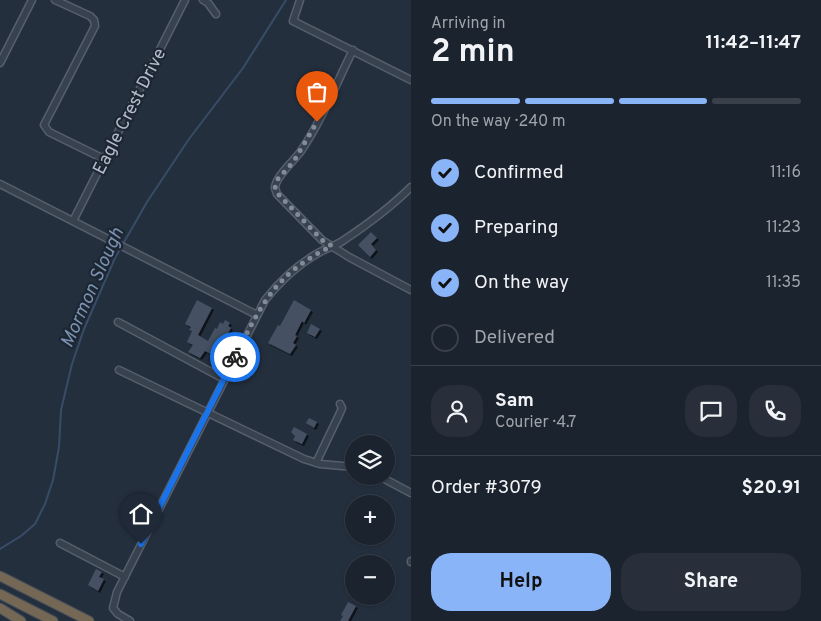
<!DOCTYPE html>
<html lang="en">
<head>
<meta charset="utf-8">
<style>
	body { margin:0; font-family:Overpass,sans-serif; background:#282f3a; color:#f1f3f6; height:100vh; display:flex; flex-direction:column; font-size:19px; white-space:nowrap }
	* { box-sizing:border-box; margin:0 }
	p { font-size:16px; color:#a0a4aa }
	.icon { flex:none; width:28px; height:28px; fill:none; stroke:currentColor; stroke-width:2; stroke-linecap:round; stroke-linejoin:round }
	.map { position:relative; flex:1; overflow:hidden }
	.details { display:flex; flex-direction:column; background:#1b232e; width:410px }
	.details>* { flex:none }
	.fabs { position:absolute; left:345px; top:435px; display:grid; gap:10px }
	.fabs a { display:grid; place-items:center; width:50px; height:50px; border-radius:50%; background:#1b232e; box-shadow:0 1px 4px #0004,0 0 0 1px #39404a; font-size:25px }
	.pin { position:absolute; display:grid; place-items:center; width:42px; height:42px; color:#fff; margin:-51px -21px; border-radius:50% 50% 50% 0; rotate:-45deg; box-shadow:0 0 5px #0007 }
	.pin .icon { rotate:45deg }
	.courier { position:absolute; display:grid; place-items:center; width:50px; height:50px; margin:-25px; border:4px solid #1a73e8; border-radius:50%; background:#fff; color:#222; box-shadow:0 1px 6px #0007 }
	.head em { font-style:normal; font-weight:700 }
	.head div { display:flex; flex-direction:column-reverse }
	.head { display:flex; align-items:center; justify-content:space-between; height:85px; padding:0 20px }
	h1 { font-size:32px; font-weight:700; line-height:38px }
	.bar { display:grid; grid-template-columns:repeat(4,1fr); gap:8px 5px; align-content:center; height:60px; padding:0 20px }
	.bar i { height:6px; border-radius:4px; background:#39404a }
	.bar .on { background:#8ab4f8 }
	.bar p { grid-column:span 4 }
	.line { display:flex; align-items:center; gap:12px; padding:0 20px; border-top:1px solid #39404a }
	.line div { flex:1 }
	.round { display:grid; place-items:center; flex:none; width:52px; height:52px; border-radius:20px; background:#282f3a }
	ol { padding:0 20px; list-style:none }
	li { display:flex; align-items:center; gap:15px; height:55px }
	li p { margin-inline-start:auto }
	li .icon { padding:5px; border-radius:50%; background:#8ab4f8; color:#111; stroke-width:4 }
	li:last-child { color:#a0a4aa }
	li i { width:28px; height:28px; border:2px solid #39404a; border-radius:50% }
	.action { display:flex; gap:10px; margin-top:auto; padding:10px 20px }
	.action a { flex:1; height:58px; border-radius:20px; background:#8ab4f8; color:#111; font-size:20px; font-weight:700; line-height:58px; text-align:center }
	.action a+a { background:#282f3a; color:#f1f3f6 }
	main { display:flex; flex:1; min-height:0 }
	.map>svg:first-child { display:block }
	.lines { fill:none; stroke-linecap:round; stroke-linejoin:round }
	.stream { stroke:#394c67; stroke-width:2 }
	.building { fill:#455162; filter:url(#shadow) }
	.minor-casing { stroke:#565f6c; stroke-width:9 }
	.highway-casing { stroke:#434c59; stroke-width:11 }
	.minor { stroke:#38414e; stroke-width:6 }
	.highway { stroke:#746855; stroke-width:9 }
	.done { stroke:#828b98; stroke-width:5; stroke-dasharray:0 9 }
	.route { stroke:#1a73e8; stroke-width:6 }
	.labels { text-anchor:middle; stroke-width:4.5; stroke-linejoin:round; paint-order:stroke }
	.street-label { font-size:18px; fill:#b4bcc9; stroke:#1d2633 }
	.water-label { font-size:19px; font-style:italic; fill:#7c92b1; stroke:#1d2633 }
</style>
</head>
<body>
<main>
<div class="map">
<svg width="411" height="621" viewBox="0 0 411 621">
	<defs>
		<filter id="shadow"><feDropShadow dx="2" dy="2" stdDeviation="0" flood-color="#0009"/></filter>
	</defs>
	<rect width="100%" height="100%" fill="#242f3e"/>
	<g class="lines">
		<path class="stream" d="M0,549L21,536L35,524L45,504L53,480L59,447L61,410L72,364L84,329L115,258L147,202L189,139L243,68L286,0"/>
	</g>
	<path class="building" d="M371,232L377,238L371,244L376,250L370,257L358,245Z
		M197,300L212,308L198,335L208,341L215,328L217,329L220,322L223,324L225,320L230,323L228,326L231,328L221,346L225,348L219,358L205,351L200,358L188,352L193,345L187,342L192,331L189,330L191,327L185,324Z
		M294,300L311,310L304,323L302,321L295,335L297,336L293,343L296,345L290,354L268,343L278,325L280,326Z
		M311,324L320,329L315,337L307,333Z
		M309,418L317,422L314,428L306,423Z
		M294,427L307,434L302,444L293,440L295,436L291,432Z
		M96,569L102,572L99,577L104,579L98,591L88,585Z
		M348,602L356,606L348,621H340L343,616L341,615Z"/>
	<g class="lines">
		<g class="minor-casing">
			<path id="minor" d="M55,0L90,16L94,20L95,26L44,125L49,132L104,159
				M203,0L208,3L216,14
				M300,0L293,21L411,80
				M353,50C336,84 322,120 301,151C294,161 275,177 275,188L277,194L322,240L349,257L411,290
				M0,63L32,0
				M0,184L257,315
				M73,221L185,0
				M118,322L224,379
				M119,370L304,459L320,464L354,467
				M316,463L339,415L342,408L340,404
				M379,476L411,493
				M60,543L125,577
				M411,562V561
				M130,621L118,614L113,608L117,592L265,300C281,280 298,264 320,252C328,248 337,245 344,240C368,224 391,207 411,187"/>
		</g>
		<g class="highway-casing">
			<path id="highway" d="M0,576L89,621
				M0,594L53,621
				M0,608L21,621"/>
		</g>
		<use href="#minor" class="minor"/>
		<use href="#highway" class="highway"/>
	</g>
	<g class="lines">
		<path class="done" d="M235,357C262,303 275,274 332,246L322,240L278,194L275,188L277,180L294,161L317,122"/>
		<path class="route" d="M141,544L235,357"/>
	</g>
	<g class="labels">
		<g class="street-label">
			<text transform="translate(129 111) rotate(-63)" y="6">Eagle Crest Drive</text>
		</g>
		<g class="water-label">
			<text transform="translate(91 287) rotate(-66)" y="7">Mormon Slough</text>
		</g>
	</g>
</svg>
<div class="fabs">
<a><svg class="icon" aria-label="layers" viewBox="0 0 24 24"><path d="M12 4l9 5-9 5-9-5zM3 14l9 5 9-5"/></svg></a>
<a>+</a>
<a>−</a>
</div>
<div class="pin" style="left:317px;top:122px;background:#ea580c"><svg class="icon" aria-label="bag" viewBox="0 0 24 24"><path d="M5 8h14l-1 12H6zM9 8a3 3 0 0 1 6 0"/></svg></div>
<div class="pin" style="left:141px;top:544px;background:#1f2937"><svg class="icon" aria-label="home" viewBox="0 0 24 24"><path d="M3 11l9-7 9 7M6 9v11h12V9"/></svg></div>
<div class="courier" style="left:235px;top:357px"><svg class="icon" aria-label="bike" viewBox="0 0 24 24"><circle cx="6" cy="16" r="4"/><circle cx="18" cy="16" r="4"/><path d="M6 16l4-8h5l3 8M10 8l3 8H6M13 5h3"/></svg></div>
</div>
<section class="details">
<div class="head"><div><h1>2 min</h1><p>Arriving in</p></div><em>11:42–11:47</em></div>
<div class="bar"><i class="on"></i><i class="on"></i><i class="on"></i><i></i><p>On the way · 240 m</p></div>
<ol>
<li><svg class="icon" aria-label="check" viewBox="0 0 24 24"><path d="M5 12l5 5 9-10"/></svg>Confirmed<p>11:16</p></li>
<li><svg class="icon" aria-label="check" viewBox="0 0 24 24"><path d="M5 12l5 5 9-10"/></svg>Preparing<p>11:23</p></li>
<li><svg class="icon" aria-label="check" viewBox="0 0 24 24"><path d="M5 12l5 5 9-10"/></svg>On the way<p>11:35</p></li>
<li><i></i>Delivered</li>
</ol>
<div class="line" style="height:90px"><a class="round"><svg class="icon" aria-label="person" viewBox="0 0 24 24"><circle cx="12" cy="8" r="4"/><path d="M4 21q1-7 8-7t8 7"/></svg></a><div><b>Sam</b><p>Courier · 4.7</p></div><a class="round"><svg class="icon" aria-label="chat" viewBox="0 0 24 24"><path d="M4 5h16v11H9l-5 4z"/></svg></a><a class="round"><svg class="icon" aria-label="phone" viewBox="0 0 24 24"><path d="M5 4h4l2 5-3 2q2 4 5 5l2-3 5 2v4C11 20 4 13 5 4z"/></svg></a></div>
<div class="line" style="height:65px"><div>Order #3079</div><b>$20.91</b></div>
<div class="action"><a>Help</a><a>Share</a></div>
</section>
</main>
</body>
</html>
